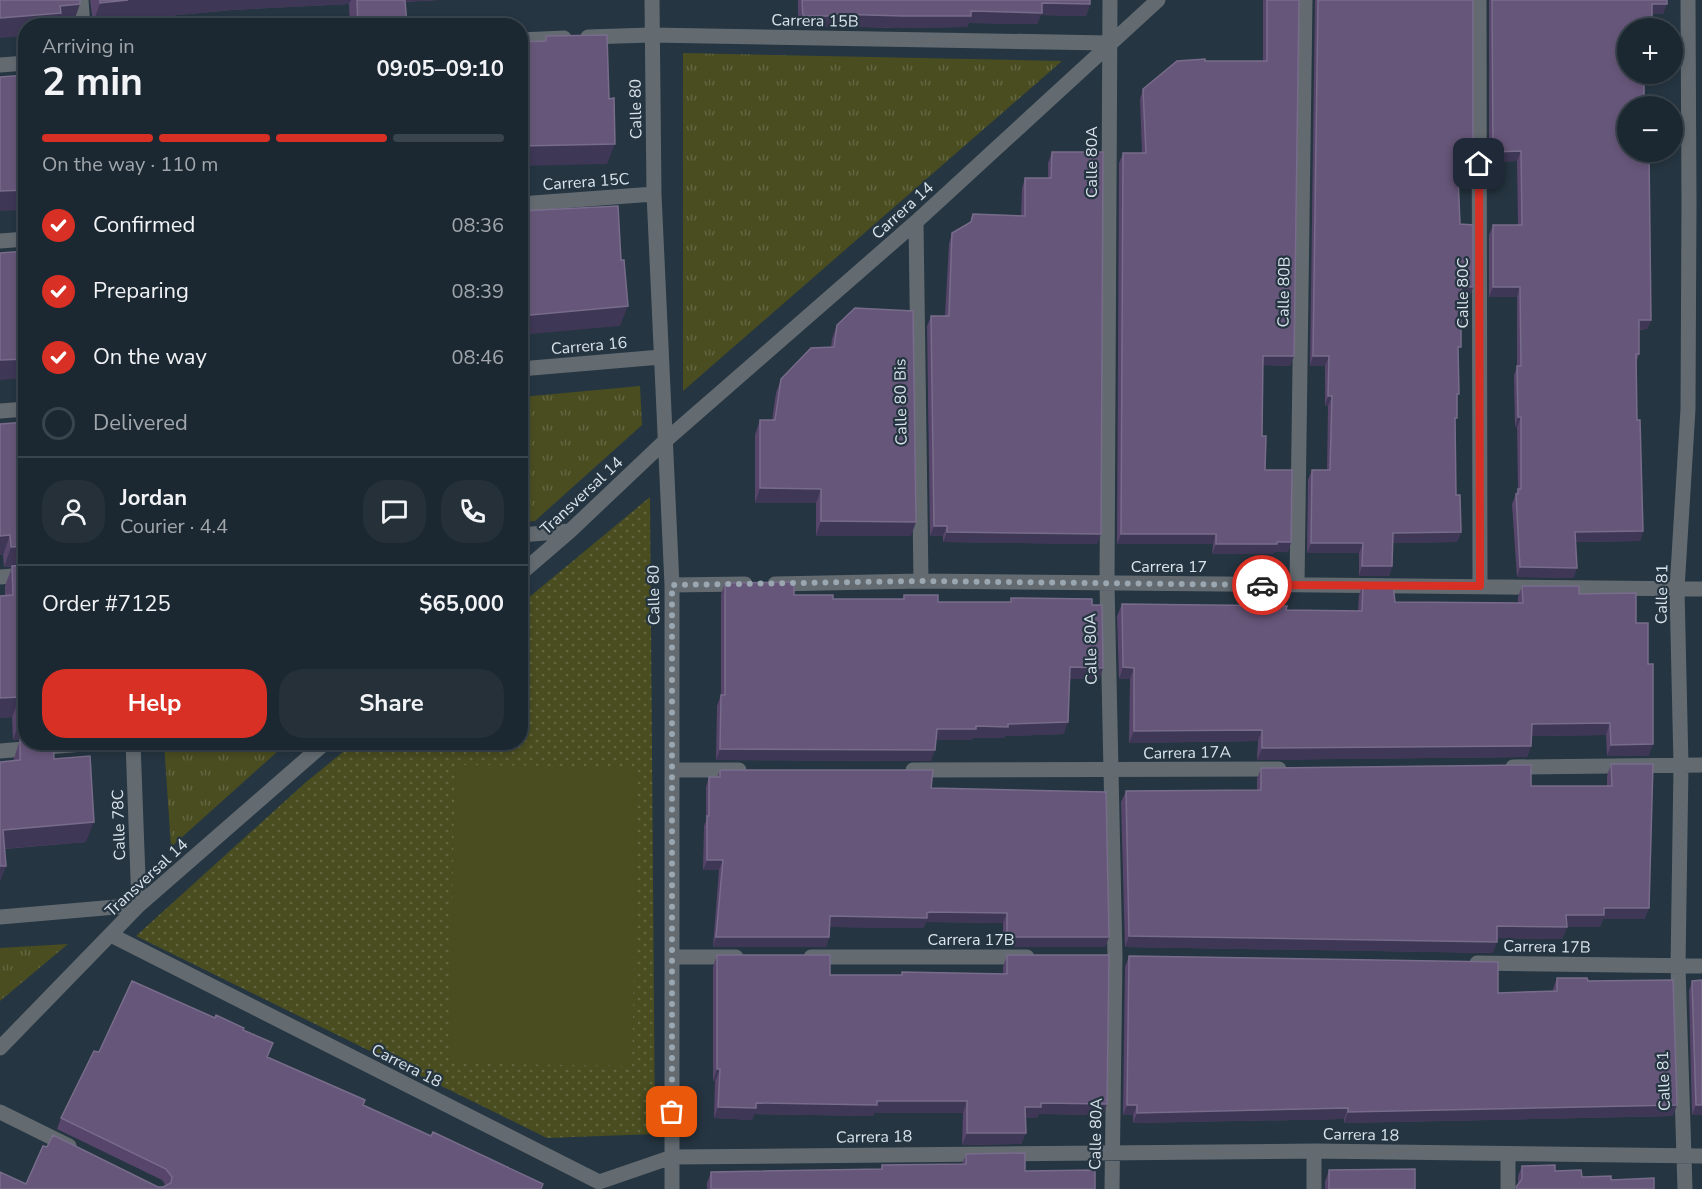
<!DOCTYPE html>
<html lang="en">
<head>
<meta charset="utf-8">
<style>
	body { margin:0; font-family:"Nunito Sans",sans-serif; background:#253039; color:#f1f3f6; height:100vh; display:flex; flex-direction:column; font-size:22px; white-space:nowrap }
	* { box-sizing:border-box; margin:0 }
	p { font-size:20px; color:#a0a6ab }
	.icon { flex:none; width:33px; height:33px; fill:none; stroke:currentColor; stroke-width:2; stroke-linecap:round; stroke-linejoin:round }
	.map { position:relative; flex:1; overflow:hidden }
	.details { position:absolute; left:18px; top:18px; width:510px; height:732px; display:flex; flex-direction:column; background:#1c2831; border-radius:24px; box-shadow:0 3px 9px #0003,0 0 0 2px #3a444d }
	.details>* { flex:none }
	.controls { position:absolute; left:1617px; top:18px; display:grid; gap:12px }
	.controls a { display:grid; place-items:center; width:66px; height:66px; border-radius:50%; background:#1c2831; box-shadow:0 3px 9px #0003,0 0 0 2px #3a444d; font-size:30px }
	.pin { position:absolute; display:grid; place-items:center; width:51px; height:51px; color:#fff; margin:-26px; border-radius:12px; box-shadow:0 3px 9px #0006 }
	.courier { position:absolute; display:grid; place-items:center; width:60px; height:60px; margin:-30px; border:4px solid #d93025; border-radius:50%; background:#fff; color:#222; box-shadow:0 2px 8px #0007 }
	.summary em { font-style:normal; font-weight:700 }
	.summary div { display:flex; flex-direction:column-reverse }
	.summary { display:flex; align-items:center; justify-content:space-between; height:102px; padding:0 24px }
	h1 { font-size:39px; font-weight:700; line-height:45px }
	.bar { display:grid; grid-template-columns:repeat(4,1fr); gap:9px 6px; align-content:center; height:72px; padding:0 24px }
	.bar i { height:8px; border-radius:4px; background:#3a444d }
	.bar .current { background:#d93025 }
	.bar p { grid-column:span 4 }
	.line { display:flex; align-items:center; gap:15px; padding:0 24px; border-top:2px solid #3a444d }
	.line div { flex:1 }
	.round { display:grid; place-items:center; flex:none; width:63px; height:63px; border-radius:24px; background:#253039 }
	ol { padding:0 24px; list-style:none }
	li { display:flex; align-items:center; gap:18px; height:66px }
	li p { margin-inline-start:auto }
	li .icon { padding:6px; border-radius:50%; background:#d93025; color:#fff; stroke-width:4 }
	li:last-child { color:#a0a6ab }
	li i { width:33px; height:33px; border:3px solid #3a444d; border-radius:50% }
	.button { display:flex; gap:12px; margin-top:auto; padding:12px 24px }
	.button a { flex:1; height:69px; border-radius:24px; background:#d93025; color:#fff; font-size:24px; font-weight:700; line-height:69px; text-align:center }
	.button a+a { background:#253039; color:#f1f3f6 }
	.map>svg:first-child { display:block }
	.grass { fill:url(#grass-tufts) }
	.park { fill:url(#park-dots) }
	.pitch { fill:#494d20 }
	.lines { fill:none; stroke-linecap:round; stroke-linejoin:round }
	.minor { stroke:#636b71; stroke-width:15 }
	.wall { fill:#58456c }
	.shaded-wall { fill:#3e3755 }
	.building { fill:#665679; stroke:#786c8b; stroke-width:1.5 }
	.done { stroke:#9aa6b0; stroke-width:6; stroke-dasharray:0 10.8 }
	.route { stroke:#d93025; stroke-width:8 }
	.labels { text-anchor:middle; stroke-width:4.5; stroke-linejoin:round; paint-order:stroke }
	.street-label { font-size:16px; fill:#d9e3eb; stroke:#253541 }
</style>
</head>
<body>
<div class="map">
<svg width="1702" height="1189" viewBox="0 0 1702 1189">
	<defs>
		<pattern id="grass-tufts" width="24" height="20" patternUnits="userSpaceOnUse" patternTransform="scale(1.5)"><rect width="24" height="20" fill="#494d20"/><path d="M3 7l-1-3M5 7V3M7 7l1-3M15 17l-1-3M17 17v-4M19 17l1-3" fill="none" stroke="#636641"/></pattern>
		<pattern id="park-dots" width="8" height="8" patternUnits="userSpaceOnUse" patternTransform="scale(1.5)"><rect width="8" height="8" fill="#494d20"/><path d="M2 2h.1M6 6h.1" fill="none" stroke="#636641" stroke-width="1.8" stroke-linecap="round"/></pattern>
	</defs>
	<rect width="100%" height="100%" fill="#253541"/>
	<path class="grass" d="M683,53L1062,61L683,391Z
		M640,386L642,425L535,521L521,522V397Z
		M164,743V742L287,743L171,847Z
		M68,944L0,1001V948Z"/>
	<path class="park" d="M650,497L655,1134L547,1138L136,936L305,783L354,743L520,742L521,604Z"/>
	<path class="pitch" d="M455,765L638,767L632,1066L449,1063Z"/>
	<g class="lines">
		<path class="minor" d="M81,0L83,26
			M652,0L654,194L672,585V1189
			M1110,0L1107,584L1115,957L1112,1189
			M1479,0L1480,586
			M588,37L651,35L1109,43
			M520,40L564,38
			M0,65L26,63
			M520,204L654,194
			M916,222L921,581
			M0,241L26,239
			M520,369L661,357
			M0,411L26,409
			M520,535L570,531
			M520,574L570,531L665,441L916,222L1158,0
			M0,577L26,575
			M775,584L921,581L1702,589
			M672,585L745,584
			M1297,585L1305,0
			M0,751L107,742
			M1513,767L1702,765
			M672,770H739
			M913,770L1279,769
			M0,917L139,905L133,742
			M111,935L599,1182L672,1157L1314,1151L1702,1156
			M672,957H736
			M811,957H1027
			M1477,963L1702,966
			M0,1048L139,905L326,742
			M0,1112L69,1146
			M1314,1189V1151
			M1508,1189V1155
			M1685,1189L1678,967L1681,765L1677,589L1688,409L1689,203L1688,0"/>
	</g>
	<path class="wall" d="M90,0H440L405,2L407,26H350L349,4L232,10L93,23Z
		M798,0H1090V4L1086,16L1041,15L1037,24L969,23L967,27L898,28L829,26L828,27H798Z
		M1263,0H1299L1294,356L1290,366L1263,365L1262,436L1265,470L1291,542L1288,552H1274L1273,554H1212L1213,544H1117L1119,163L1123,153H1142L1140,99L1143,89L1205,61H1263Z
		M1315,0H1473V152L1470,162L1458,163L1460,224L1473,287L1470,296H1461L1458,356L1455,424L1456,495L1461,532L1457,542L1393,543L1392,566L1389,576H1359V553H1307L1308,480L1312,470H1327L1328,406H1325V366H1310Z
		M1489,0H1667L1663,14H1652L1628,74H1652L1649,81H1644L1628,106L1651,320L1647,329L1639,330V354L1636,363L1637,420L1643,531L1640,541L1576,542L1574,578L1517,577L1512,504L1518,489L1517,427H1515L1514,376L1517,366V297H1489V235L1493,225H1518L1517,161L1489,162Z
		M1052,152L1097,544L943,542V536H930L927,326L931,316H945L949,244L952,233L1021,216L1022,188L1025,178H1048V163Z
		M837,325L911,536H816V503H755V435L760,420H772L776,393L781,379L831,347L832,339Z
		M26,422V739L13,740L12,717L0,718V596H5V586L12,567H4L3,555Z
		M725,583L794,595L833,599H903L904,595L938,602H1010L1011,598L1092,605L1103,668L1099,679H1069L1064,734L1005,736L1004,738H973L972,740H936L931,761L716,760L717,706L721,695V594Z
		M1363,584L1395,602L1518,603V597L1522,586L1579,594L1636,623L1649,756H1607L1606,735L1532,736L1531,746L1527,757L1257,760L1258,741L1129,743L1130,679H1119L1117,616L1122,604L1286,610L1358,611L1359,595Z
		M20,740L54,759L86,842L5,849L6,866L0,881V762L13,761Z
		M1611,764L1645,919H1603L1600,927H1567L1562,939L1497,938L1493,953L1125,947L1121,802L1126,791L1257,790V779L1261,768L1531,786H1607V776Z
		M720,770L931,788L1109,937L1105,947H1003V923L926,922L923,928L830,927L829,937L826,947H713L719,870H703L704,826L706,821V787L709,777H717Z
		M717,955L830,975H901L902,972L1003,974V967L1007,955L1103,1115L1039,1114L1037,1118H1026V1133L1021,1144L962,1145L963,1113H874L873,1116L754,1114L752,1120L714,1118L715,1081H713V967Z
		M1129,956L1498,993L1553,991V989L1557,978L1588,981L1673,1116L1344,1123V1119L1133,1123V1115H1123L1125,967Z
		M1702,980V1115H1692L1689,991L1692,981Z
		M215,1018L243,1030L268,1057L364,1105L542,1189H0L26,1184L163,1187L166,1186L162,1180L57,1129L61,1118L99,1052Z
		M966,1154L1025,1171L1095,1189H707V1183L711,1172L881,1169L882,1165L962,1164Z
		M1522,1166L1555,1171L1582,1177L1611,1180L1654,1189H1516L1518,1185V1176Z
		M1329,1170L1415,1189H1325V1182Z"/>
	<path class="shaded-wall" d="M128,0H351L349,4L232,10L93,23L100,3Z
		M398,0H440L397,2Z
		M1042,3L1090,4L1086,16L1041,15L1037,24L969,23L967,27L898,28L829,26L828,27H798L803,16L833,14L971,11Z
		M80,4L73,24L61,26H26V36L0,38V18L60,6Z
		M1652,4H1667L1663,14H1648Z
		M1643,74H1652L1649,81H1640Z
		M615,144L607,164L520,166V146Z
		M1521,151L1517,161L1489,162L1493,152Z
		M1473,152L1470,162L1454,163L1457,153Z
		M26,190V210L0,211V191Z
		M1461,286L1473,287L1470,296H1458Z
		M1493,287H1520L1517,297H1489Z
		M628,306L620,326L520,335V316Z
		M1639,320H1651L1647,329L1635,330Z
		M1263,356H1294L1290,366L1259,365Z
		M1313,356H1329L1325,366H1310Z
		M26,359V378L0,380V360Z
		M1328,396H1332L1328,406H1325Z
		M1518,417H1521L1517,427H1515Z
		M760,488L821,489L816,503H755Z
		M821,521L916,522L911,536H816Z
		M934,526H947L943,536H930Z
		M1643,531L1640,541L1571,542L1575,532Z
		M947,532L1101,534L1097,544L943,542Z
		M1461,532L1457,542L1389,543L1393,533Z
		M1121,534H1216L1213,544H1117Z
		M10,535L3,555H0V536Z
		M1277,542H1291L1288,552H1274L1273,554H1212L1216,544Z
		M1311,543H1363L1359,553H1307Z
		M26,546V566L4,567L11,547Z
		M1362,566H1392L1389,576H1359Z
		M1520,567L1577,568L1574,578L1517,577Z
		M1070,667L1103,668L1099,679H1065Z
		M1123,667L1134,668L1130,679H1119Z
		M20,697L12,717L0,718V698Z
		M20,720H26V739L13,740Z
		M1068,722L1064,734L1005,736L1004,738H973L972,740H933L937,729L1008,724Z
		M1610,723L1606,735L1528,736L1532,724Z
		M1262,730L1258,741L1129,743L1134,731Z
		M1653,744L1649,756H1607L1611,745Z
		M1531,746L1527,757L1257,760L1262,748Z
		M720,749L935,750L931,761L716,760Z
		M94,822L86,842L0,849L3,830Z
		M707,860H723L719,870H703Z
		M0,866H6L0,881Z
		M1604,908H1649L1645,919H1603L1600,927H1562L1566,915Z
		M930,912L1007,913L1003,923L926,922L923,928L826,927L830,916L927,913Z
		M1497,926L1567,927L1562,939L1493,938Z
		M1129,936L1497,942L1493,953L1125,947Z
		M716,937H829L826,947H713Z
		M1007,937H1109L1105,947H1003Z
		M717,1069H720L715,1081H713Z
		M877,1101H967L963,1113H874L873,1116L754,1114L752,1120L714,1118L718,1107L756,1103Z
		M1041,1103L1107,1104L1103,1115L1039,1114L1037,1118H1021L1025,1107Z
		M1127,1105H1137L1133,1115H1123Z
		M1677,1105L1673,1116L1344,1123L1348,1112Z
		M1696,1105H1702V1115H1692Z
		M1348,1108L1344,1119L1133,1123L1137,1113Z
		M967,1133H1026L1021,1144L962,1145Z"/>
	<path class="building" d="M0,0H80V4L60,6L61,13L0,18Z
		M100,0H128L100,3Z
		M357,0H405L407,26H358Z
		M802,0H1090V4L1042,3V13L971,11V16H903L833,14V16H803Z
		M1267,0H1299L1294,356H1263L1262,436H1266L1265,470H1292L1291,542H1277V544H1216V534H1121L1123,153H1146L1143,89L1177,61L1205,59V61H1267Z
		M1318,0H1473V152L1457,153L1460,224L1473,225V287L1461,286V347H1458L1459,394H1457V418H1455L1456,495H1460L1461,532L1393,533L1392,566H1362L1363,543H1311L1312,470H1330L1332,396H1328L1329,356H1313Z
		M1492,0H1667V4H1652V28H1628V74H1644V106H1628V152H1645V154H1649L1651,320H1639V354H1636L1637,420H1640L1643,531L1575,532L1577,568L1520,567L1516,494H1518V489H1521V417H1518L1517,366H1521L1520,287H1493V225H1522L1521,151L1493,152Z
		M607,35L609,99L614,98L615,144L520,146V42L546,41V36Z
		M26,75V190L0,191V77Z
		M1052,152H1103L1101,534L947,532V526H934L931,316H949L952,233L971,222L973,214L1025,216V178H1051Z
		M618,206L621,260H624L628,306L520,316V211Z
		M26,251V359L0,360V253Z
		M855,308L913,311L916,522L821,521V489L760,488V420H775L781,379L811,348L834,347L837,325Z
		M26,422V546L11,547L10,535L0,536V424Z
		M26,565V720H20V697L0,698V596L13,595L12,566Z
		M794,582V595H833V599H904V595H938V602H1011V598L1092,599V605H1102L1103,668L1070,667L1068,722L1008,724V727L976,726V729H937L935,750L720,749L721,695H725V583Z
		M1363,584H1393L1395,602L1523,603L1522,586H1579V594L1636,593V623H1648V664H1653V744L1611,745L1610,723L1532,724L1531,746L1262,748V730L1134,731V668L1123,667L1122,604L1287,606L1286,610L1362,611Z
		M26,739V742H53L54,759L90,756L94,822L3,830L6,866H0V762L20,760V740Z
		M1611,764H1653L1649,908H1604V915H1566L1567,927L1497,926V942L1129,936L1126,791L1261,790V768L1531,765V786H1612Z
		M720,770H933L931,788L1106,792L1109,937H1007V913L930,912L927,913V918L830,916L829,937H716L723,860H707V816H709V777H720Z
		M717,955H830V975H902V972L1007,974V955H1109L1107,1104L1041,1103V1107H1025L1026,1133H967V1101H877V1105L756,1103V1108L718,1107L720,1069H717Z
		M1129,956L1498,962V993L1557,991V978H1587L1588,981L1673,980L1677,1105L1348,1112V1108L1137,1113V1105H1127Z
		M1702,980V1105H1696L1692,981Z
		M132,981L215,1018L216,1015L244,1028L243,1030L273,1043L267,1057L365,1100L363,1105L431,1136L433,1132L543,1184L541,1189H0V1172L26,1184L43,1146L47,1147L53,1135L158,1187H163L171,1183L172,1177L166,1169L61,1118L94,1051L99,1052Z
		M1025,1153V1171L1095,1170V1189H711V1172L882,1169V1165L966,1164V1154Z
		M1555,1165V1171L1581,1170L1582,1177L1611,1176V1180L1654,1178V1189H1517L1516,1187L1522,1179V1166Z
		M1415,1169V1189H1329V1170Z"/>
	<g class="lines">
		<path class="done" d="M672,1112V585L921,581L1262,585"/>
		<path class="route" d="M1262,585L1480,586L1479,164"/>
	</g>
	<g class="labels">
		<g class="street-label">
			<text transform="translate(815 20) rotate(1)" y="6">Carrera 15B</text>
			<text transform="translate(635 109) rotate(-91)" y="6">Calle 80</text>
			<text transform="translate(1091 162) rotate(-90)" y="6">Calle 80A</text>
			<text transform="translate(586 181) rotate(-4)" y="6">Carrera 15C</text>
			<text transform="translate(902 210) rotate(-42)" y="6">Carrera 14</text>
			<text transform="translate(1283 292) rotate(-89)" y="6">Calle 80B</text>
			<text transform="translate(1462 293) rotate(-90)" y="6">Calle 80C</text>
			<text transform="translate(589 345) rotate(-5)" y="6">Carrera 16</text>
			<text transform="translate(900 402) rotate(-91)" y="6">Calle 80 Bis</text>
			<text transform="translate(581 495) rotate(-43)" y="6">Transversal 14</text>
			<text x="1169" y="572">Carrera 17</text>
			<text transform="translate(1661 594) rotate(-89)" y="6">Calle 81</text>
			<text transform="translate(653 595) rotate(-91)" y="6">Calle 80</text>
			<text transform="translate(1090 649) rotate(-91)" y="6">Calle 80A</text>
			<text transform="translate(1187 752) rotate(-1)" y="6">Carrera 17A</text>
			<text transform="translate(118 825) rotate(-92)" y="6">Calle 78C</text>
			<text transform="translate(146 877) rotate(-43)" y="6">Transversal 14</text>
			<text x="971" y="945">Carrera 17B</text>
			<text transform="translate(1547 946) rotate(1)" y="6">Carrera 17B</text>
			<text transform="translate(407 1065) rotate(27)" y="6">Carrera 18</text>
			<text transform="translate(1663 1081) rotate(-92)" y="6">Calle 81</text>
			<text transform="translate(1095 1134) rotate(-89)" y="6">Calle 80A</text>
			<text transform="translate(1361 1134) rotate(1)" y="6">Carrera 18</text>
			<text transform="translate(874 1136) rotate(-1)" y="6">Carrera 18</text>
		</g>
	</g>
</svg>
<div class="controls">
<a>+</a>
<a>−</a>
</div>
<div class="pin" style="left:672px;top:1112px;background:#ea580c"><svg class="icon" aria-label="bag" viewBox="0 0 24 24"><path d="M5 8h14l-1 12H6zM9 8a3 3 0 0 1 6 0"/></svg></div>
<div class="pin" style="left:1479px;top:164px;background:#1f2937"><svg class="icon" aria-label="home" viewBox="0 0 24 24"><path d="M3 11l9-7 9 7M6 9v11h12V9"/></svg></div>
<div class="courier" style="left:1262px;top:585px"><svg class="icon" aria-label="car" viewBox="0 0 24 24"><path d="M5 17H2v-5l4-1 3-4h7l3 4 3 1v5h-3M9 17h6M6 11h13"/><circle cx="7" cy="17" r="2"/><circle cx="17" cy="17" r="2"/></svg></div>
<section class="details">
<div class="summary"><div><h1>2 min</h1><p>Arriving in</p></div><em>09:05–09:10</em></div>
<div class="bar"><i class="current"></i><i class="current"></i><i class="current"></i><i></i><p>On the way · 110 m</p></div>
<ol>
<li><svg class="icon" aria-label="check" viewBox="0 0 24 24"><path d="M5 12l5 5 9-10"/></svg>Confirmed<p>08:36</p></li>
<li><svg class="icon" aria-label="check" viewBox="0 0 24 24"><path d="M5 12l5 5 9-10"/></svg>Preparing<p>08:39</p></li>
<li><svg class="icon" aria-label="check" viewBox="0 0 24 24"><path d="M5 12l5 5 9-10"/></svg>On the way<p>08:46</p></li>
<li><i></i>Delivered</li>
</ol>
<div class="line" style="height:108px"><a class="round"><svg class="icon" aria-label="person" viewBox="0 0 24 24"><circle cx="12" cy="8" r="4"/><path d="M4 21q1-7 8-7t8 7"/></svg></a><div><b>Jordan</b><p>Courier · 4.4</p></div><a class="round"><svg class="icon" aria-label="chat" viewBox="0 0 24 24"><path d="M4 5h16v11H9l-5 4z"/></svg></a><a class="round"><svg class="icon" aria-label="phone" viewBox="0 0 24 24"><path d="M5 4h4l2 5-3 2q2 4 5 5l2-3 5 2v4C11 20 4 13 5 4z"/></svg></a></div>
<div class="line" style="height:78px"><div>Order #7125</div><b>$65,000</b></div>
<div class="button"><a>Help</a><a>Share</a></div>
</section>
</div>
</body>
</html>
